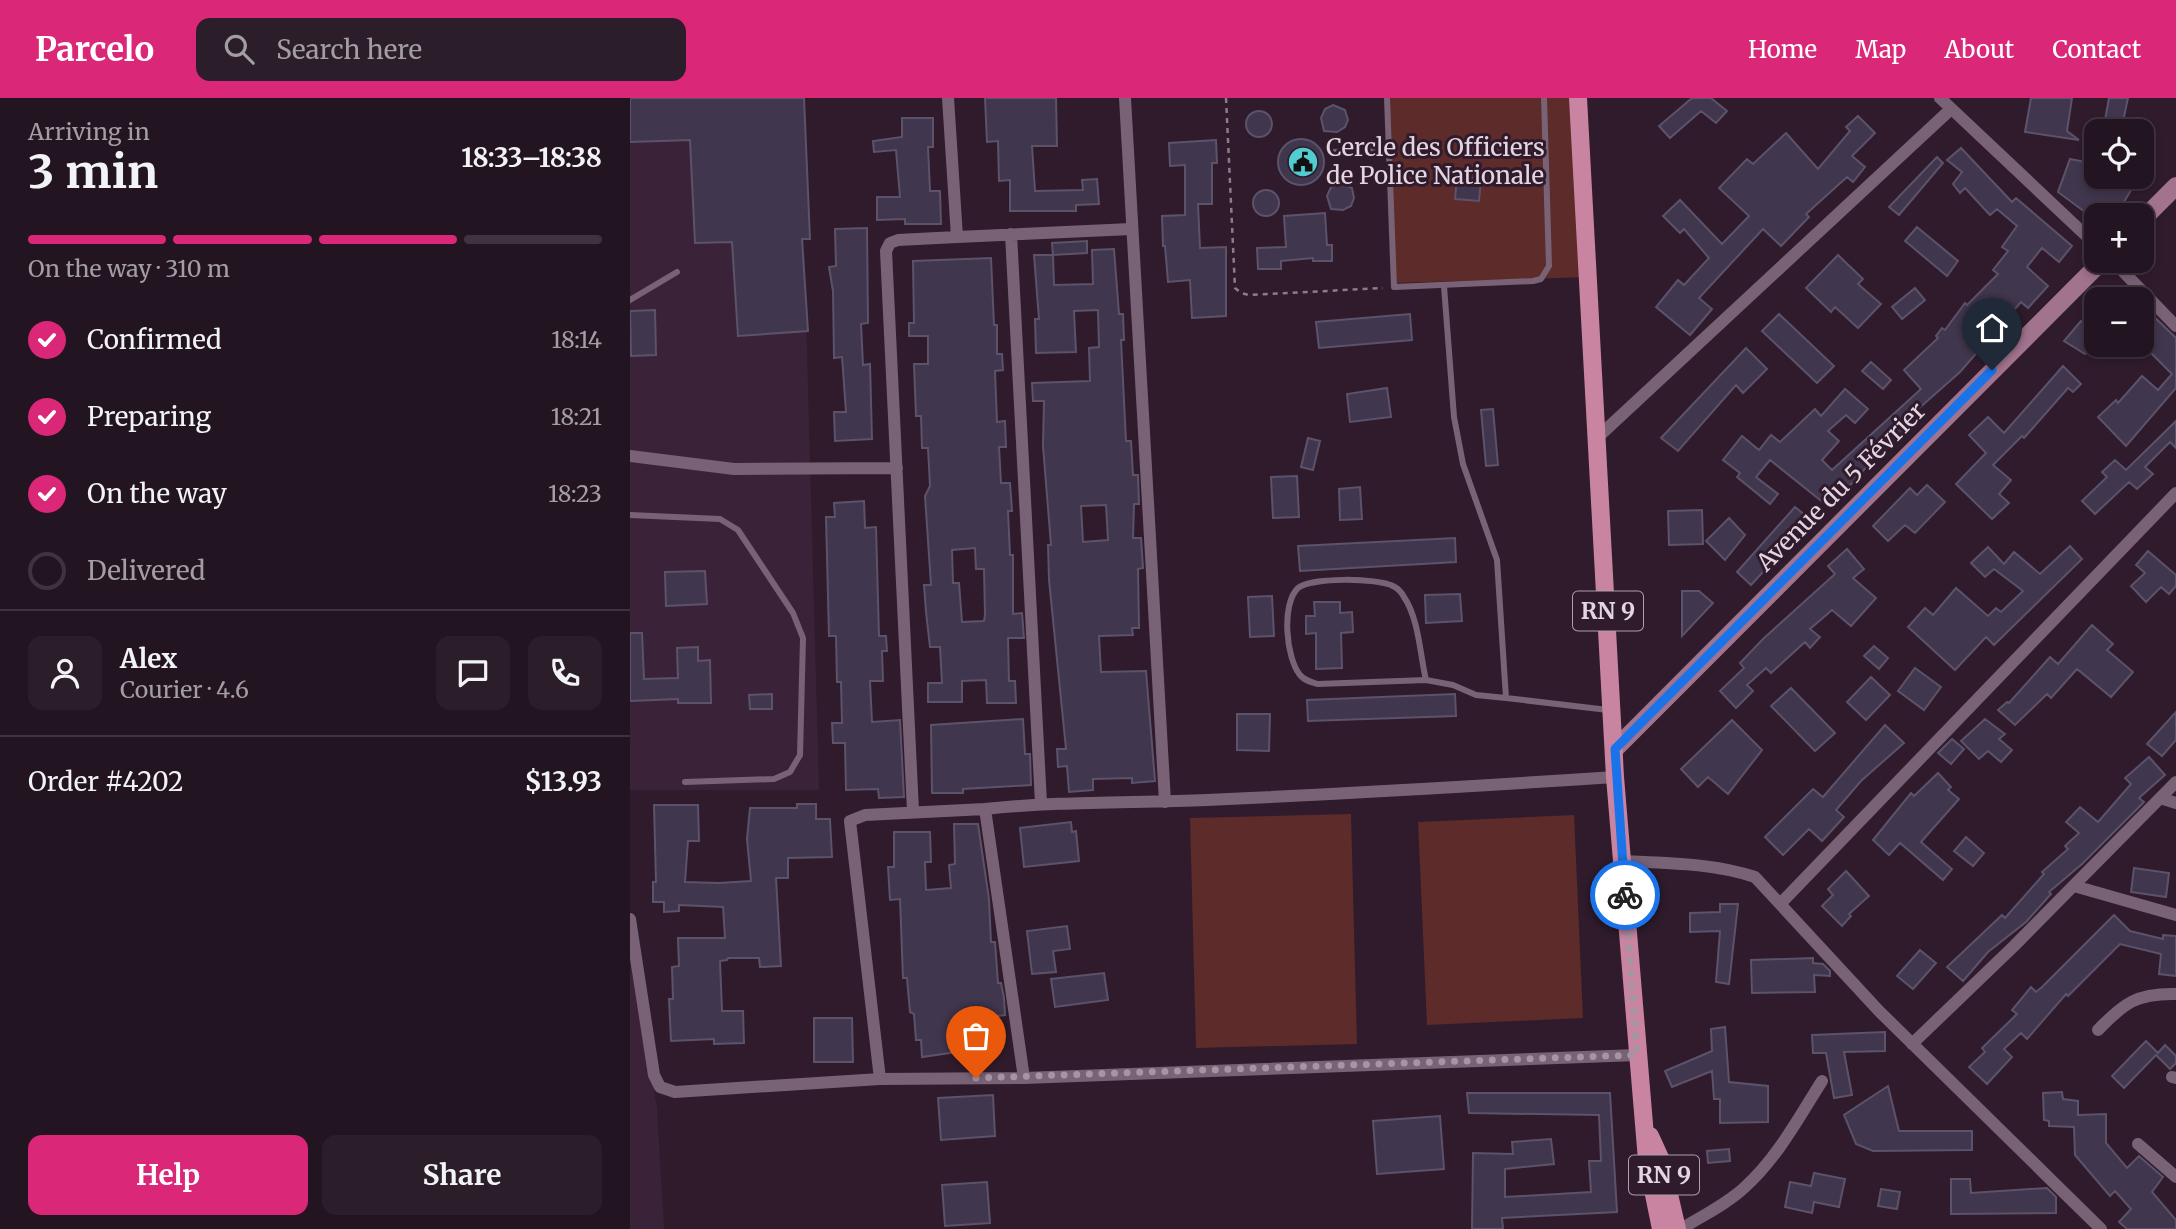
<!DOCTYPE html>
<html lang="en">
<head>
<meta charset="utf-8">
<style>
	body { margin:0; font-family:Merriweather,serif; background:#2b1d2a; color:#f1f3f6; height:100vh; display:flex; flex-direction:column; font-size:26px; white-space:nowrap }
	* { box-sizing:border-box; margin:0 }
	p { font-size:23px; color:#a39ea5 }
	.icon { flex:none; width:38px; height:38px; fill:none; stroke:currentColor; stroke-width:2; stroke-linecap:round; stroke-linejoin:round }
	.map { position:relative; flex:1; overflow:hidden }
	.side { display:flex; flex-direction:column; background:#231421; width:630px }
	.side>* { flex:none }
	.buttons { position:absolute; left:1454px; top:21px; display:grid; gap:14px }
	.buttons a { display:grid; place-items:center; width:70px; height:70px; border-radius:14px; background:#231421; box-shadow:0 4px 10px #0003,0 0 0 2px #40333f; font-size:35px }
	.pin { position:absolute; display:grid; place-items:center; width:60px; height:60px; color:#fff; margin:-72px -30px; border-radius:50% 50% 50% 0; rotate:-45deg; box-shadow:0 0 7px #0007 }
	.pin .icon { rotate:45deg }
	.courier { position:absolute; display:grid; place-items:center; width:70px; height:70px; margin:-35px; border:5px solid #1a73e8; border-radius:50%; background:#fff; color:#222; box-shadow:0 2px 9px #0007 }
	.summary em { font-style:normal; font-weight:700 }
	.summary div { display:flex; flex-direction:column-reverse }
	.summary { display:flex; align-items:center; justify-content:space-between; height:119px; padding:0 28px }
	h1 { font-size:46px; font-weight:700; line-height:52px }
	.bar { display:grid; grid-template-columns:repeat(4,1fr); gap:10px 7px; align-content:center; height:84px; padding:0 28px }
	.bar i { height:9px; border-radius:5px; background:#40333f }
	.bar .current { background:#db2777 }
	.bar p { grid-column:span 4 }
	.line { display:flex; align-items:center; gap:18px; padding:0 28px; border-top:2px solid #40333f }
	.line div { flex:1 }
	.round { display:grid; place-items:center; flex:none; width:74px; height:74px; border-radius:14px; background:#2b1d2a }
	ol { padding:0 28px; list-style:none }
	li { display:flex; align-items:center; gap:21px; height:77px }
	li p { margin-inline-start:auto }
	li .icon { padding:7px; border-radius:50%; background:#db2777; color:#fff; stroke-width:4 }
	li:last-child { color:#a39ea5 }
	li i { width:38px; height:38px; border:4px solid #40333f; border-radius:50% }
	.primary-button { display:flex; gap:14px; margin-top:auto; padding:14px 28px }
	.primary-button a { flex:1; height:80px; border-radius:14px; background:#db2777; color:#fff; font-size:28px; font-weight:700; line-height:80px; text-align:center }
	.primary-button a+a { background:#2b1d2a; color:#f1f3f6 }
	header { display:flex; align-items:center; gap:42px; box-sizing:border-box; height:98px; padding:0 35px; background:#db2777; color:#fff }
	header strong { font-size:33px }
	nav { display:flex; gap:38px; margin-inline-start:auto; font-size:24px }
	.search { width:490px; height:63px; background:#2b1d2a; display:flex; align-items:center; gap:18px; box-sizing:border-box; padding:0 24px; border-radius:14px; color:#a39ea5; font-size:26px }
	main { display:flex; flex:1; min-height:0 }
	.map>svg:first-child { display:block }
	.built { fill:#3a2338 }
	.green { fill:#5c2b2a }
	.building { fill:#40364d; stroke:#5c526a; stroke-width:2; fill-rule:evenodd }
	.lines { fill:none; stroke-linecap:round; stroke-linejoin:round }
	.path { stroke:#8c7c8a; stroke-width:2.5; stroke-dasharray:5 5; stroke-linecap:butt }
	.lane { stroke:#796276; stroke-width:6 }
	.street { stroke:#796276; stroke-width:12 }
	.secondary { stroke:#a1738c; stroke-width:18 }
	.primary { stroke:#c984a1; stroke-width:18 }
	.done { stroke:#a495a2; stroke-width:7; stroke-dasharray:0 12.6 }
	.route { stroke:#1a73e8; stroke-width:9 }
	.labels { text-anchor:middle; stroke-width:6; stroke-linejoin:round; paint-order:stroke }
	.shield { fill:#2f1b2c; stroke:#ad9eab; stroke-width:2 }
	.shield-label { font-size:23px; font-weight:bold; fill:#e3d6e1 }
	.poi-label { font-size:24px; fill:#e3d6e1; stroke:#2f1b2c; text-anchor:start }
	.street-label { font-size:24px; fill:#e3d6e1; stroke:#2f1b2c }
</style>
</head>
<body>
<header>
<strong>Parcelo</strong>
<div class="search"><svg class="icon" aria-label="search" viewBox="0 0 24 24"><circle cx="10" cy="10" r="6"/><path d="M15 15l6 6"/></svg>Search here</div>
<nav><a>Home</a><a>Map</a><a>About</a><a>Contact</a></nav>
</header>
<main>
<section class="side">
<div class="summary"><div><h1>3 min</h1><p>Arriving in</p></div><em>18:33–18:38</em></div>
<div class="bar"><i class="current"></i><i class="current"></i><i class="current"></i><i></i><p>On the way · 310 m</p></div>
<ol>
<li><svg class="icon" aria-label="check" viewBox="0 0 24 24"><path d="M5 12l5 5 9-10"/></svg>Confirmed<p>18:14</p></li>
<li><svg class="icon" aria-label="check" viewBox="0 0 24 24"><path d="M5 12l5 5 9-10"/></svg>Preparing<p>18:21</p></li>
<li><svg class="icon" aria-label="check" viewBox="0 0 24 24"><path d="M5 12l5 5 9-10"/></svg>On the way<p>18:23</p></li>
<li><i></i>Delivered</li>
</ol>
<div class="line" style="height:126px"><a class="round"><svg class="icon" aria-label="person" viewBox="0 0 24 24"><circle cx="12" cy="8" r="4"/><path d="M4 21q1-7 8-7t8 7"/></svg></a><div><b>Alex</b><p>Courier · 4.6</p></div><a class="round"><svg class="icon" aria-label="chat" viewBox="0 0 24 24"><path d="M4 5h16v11H9l-5 4z"/></svg></a><a class="round"><svg class="icon" aria-label="phone" viewBox="0 0 24 24"><path d="M5 4h4l2 5-3 2q2 4 5 5l2-3 5 2v4C11 20 4 13 5 4z"/></svg></a></div>
<div class="line" style="height:91px"><div>Order #4202</div><b>$13.93</b></div>
<div class="primary-button"><a>Help</a><a>Share</a></div>
</section>
<div class="map">
<svg width="1546" height="1131" viewBox="0 0 1546 1131">
	<rect width="100%" height="100%" fill="#2f1b2c"/>
	<path class="built" d="M0,0H170L189,692H0Z
		M0,832L27,1011L34,1131H0Z"/>
	<path class="green" d="M755,0H946L958,179L765,185Z
		M721,716L727,946L566,950L560,720Z
		M944,717L953,920L797,927L788,724Z"/>
	<path class="building" d="M0,0H174L180,141H172L178,233L108,238L102,144L65,145L60,42L0,44Z
		M355,0H426L427,48H402L405,93L453,92L452,82L467,81L469,106L446,107V113H380V82L369,83L368,43L357,44Z
		M1062,0H1081L1097,13L1086,25L1071,13L1040,40L1029,28Z
		M1401,0H1442L1437,33L1449,42L1395,34Z
		M1479,0H1498L1491,33H1473Z
		M703,7L715,12L718,22L715,29L707,34L694,33L691,20L695,11Z
		M616 26a13 13 0 1 1 26 0a13 13 0 1 1-26 0Z
		M1228,18L1245,35L1222,58L1235,69L1223,84L1217,79L1176,116L1179,119L1151,148L1133,131L1069,200L1082,211L1060,237L1026,209L1048,182L1054,187L1079,160L1054,131L1050,135L1033,118L1050,102L1092,146L1119,118L1089,90L1117,61L1123,66L1156,35L1188,71L1220,33L1216,29Z
		M272,20H303V49H298L300,93H310L311,126H275V121L247,122V99H270L266,52L244,54L243,43L272,39Z
		M648 64a23 23 0 1 1 46 0a23 23 0 1 1-46 0Z
		M586,42L587,65H582V106H568L570,150L596,149V218L562,220L560,182L538,184L535,148H533L532,118L555,117V67L540,68L539,45Z
		M1331,50L1382,104L1386,100L1442,148L1429,164L1412,150L1397,169L1418,188L1398,210L1391,204L1330,274L1287,312L1292,318L1241,364L1214,394L1210,390L1195,406L1140,362L1126,379L1148,396L1140,406L1107,379L1110,375L1093,362L1112,338L1129,352L1141,337L1150,344L1185,311L1191,318L1215,291L1238,311L1225,325L1216,317L1198,333L1209,343L1192,362L1202,372L1291,291L1274,272L1308,240L1306,238L1312,230L1315,232L1335,205L1337,207L1368,176L1363,172L1378,153L1372,149L1387,128L1367,111L1360,117L1335,90L1330,95L1323,86L1332,74L1317,62Z
		M1307,59L1313,65L1269,117L1259,109Z
		M1440,61L1466,66V79H1509L1486,117H1459L1428,94Z
		M827,79L851,81L849,103L825,101Z
		M709,85L722,90L724,100L721,108L713,112L701,111L697,98L701,89Z
		M623 105a13 13 0 1 1 26 0a13 13 0 1 1-26 0Z
		M695,115L697,147H702V163H683V160L651,163V171H628L627,150L656,149L654,118Z
		M1287,129L1328,163L1317,178L1275,143Z
		M237,130L238,225L231,226L233,267L240,266L242,341L205,343L204,314H216L212,259L204,260L203,193L199,169L206,168L205,131Z
		M457,143V155L423,157L422,145Z
		M484,151L489,216H493L494,242H491L496,343H501L503,377H508L509,406H504L503,440H511L513,470L508,471L509,530H502L503,537L469,538L471,574L516,573L525,683L502,685V680L463,681V692L439,694L437,668L428,669L427,651H436L419,482L418,447H421L413,348L414,303H403L402,285L460,283L459,250L469,249L468,212L444,213L446,254L406,255L405,221H409L404,157H423L424,187L463,186L462,152ZM476,407L478,442L453,444L451,408Z
		M1208,157L1233,181L1228,186L1251,206L1228,230L1205,209L1201,214L1176,190Z
		M361,160L364,227H367V256H372L373,272L365,273L367,324L375,323L376,349H369L371,385H380L382,413H378L380,457H383V516L392,515L394,540H378L379,583H385L386,605H357L356,582L332,583V604H298V585H312L310,549H300L296,514L294,487H301L295,398L300,388L298,350H292L291,318H286L284,266H298V238H279V225H284L283,163ZM345,450L346,471H354L355,517L354,523L332,524L329,485H323L322,452Z
		M1285,190L1295,202L1272,221L1262,209Z
		M1512,207L1546,240V290L1496,348L1468,319L1486,302L1488,305L1512,278L1528,292L1542,276L1512,246Z
		M25,212L26,257L1,258L0,213Z
		M780,216L782,242L689,250L686,224Z
		M1149,216L1204,268L1187,285L1132,233Z
		M1451,223L1466,236V243L1455,256L1434,243Z
		M1116,250L1137,271L1113,295L1106,287L1048,353L1031,340Z
		M1241,264L1261,282L1253,291L1232,273Z
		M1433,268L1451,286L1443,294L1438,290L1394,340L1392,338L1363,367L1381,382L1369,396L1379,405L1362,421L1326,386L1356,355L1339,337L1358,319L1374,335Z
		M757,290L761,319L720,324L717,296Z
		M863,311L868,367L856,368L851,312Z
		M1546,323V350L1540,344L1515,369L1523,376L1507,391L1499,384L1465,416L1452,403L1477,379L1472,374L1485,362L1496,372Z
		M678,340L690,343L683,372L671,369Z
		M667,378L669,419L643,420L641,379Z
		M1297,387L1315,404L1285,435L1275,427L1258,443L1243,428L1280,390L1287,397Z
		M730,389L732,421L710,422L709,391Z
		M234,403L235,430L246,429L249,538H256L257,553H252L253,583H240L242,624L270,622L274,699L249,700L248,691L216,692L215,645H203L202,625H212L211,584H207L206,538H199L196,419H205L204,405Z
		M1165,409L1181,422L1121,487L1107,474Z
		M1072,412L1073,446L1039,447L1038,413Z
		M1099,420L1115,437L1095,462L1076,443Z
		M825,440L826,464L670,473L668,448Z
		M1440,448L1452,461L1364,547L1356,539L1325,572L1278,529L1295,510L1303,517L1326,490L1358,518L1366,510L1371,514L1393,493L1364,471L1355,479L1341,465L1358,449L1374,466L1384,454L1410,476Z
		M1217,451L1234,471L1223,480L1246,500L1221,528L1202,512L1180,531L1190,539L1180,550L1175,544L1141,575L1136,570L1117,587L1123,593L1106,610L1090,593L1114,570L1110,565L1133,541L1205,476L1198,468Z
		M1518,453L1546,477V488L1539,496L1531,489L1516,504L1501,488L1515,475L1506,467Z
		M75,473L77,506L36,508L35,474Z
		M1052,493H1069L1083,505L1052,538Z
		M830,496L832,523L796,525L795,497Z
		M642,498L644,538L620,539L618,499Z
		M684,504H710V515L722,514L723,534L711,535L712,570L686,571V535L676,536V518H685Z
		M1462,527L1483,546L1477,552L1503,574L1481,599L1447,571L1421,600L1417,596L1385,627L1368,612L1377,604L1379,605L1420,559L1428,566Z
		M0,535H12L14,581L48,580L47,550L68,549V563L80,562L81,605H48V601L0,603Z
		M1244,548L1258,560L1249,571L1234,558Z
		M1285,570L1311,589L1294,612L1268,593Z
		M1241,579L1260,597L1236,622L1217,604Z
		M1161,590L1205,635L1185,653L1141,608Z
		M142,596V611H120L119,597Z
		M825,596L826,618L678,623L677,602Z
		M1546,614V642L1532,658L1517,646Z
		M607,616H640L639,653L607,652Z
		M393,621L395,656H400L401,687L333,691V695H302L301,627Z
		M1355,621L1375,636L1369,641L1382,652L1371,664L1358,653L1349,661L1331,643Z
		M1102,622L1132,652L1098,696L1078,679L1068,689L1051,671Z
		M1255,627L1274,645L1231,683L1206,712L1214,719L1192,743L1179,731L1153,757L1135,739L1183,691L1193,699Z
		M1322,641L1334,651L1321,666L1308,655Z
		M1519,659L1535,677L1509,700L1514,704L1452,766L1419,794L1421,796L1396,824L1358,854L1333,883L1317,869L1372,817L1375,820L1414,776L1412,774L1438,751L1435,748L1449,735L1436,724L1450,709L1468,724L1501,686L1495,680Z
		M1308,675L1321,689L1318,692L1329,701L1291,744L1322,771L1313,782L1270,745L1259,757L1243,742L1281,695L1284,698Z
		M167,706H186V721H200L202,759L158,760V780H146L151,868L130,869L129,860H98L97,862L90,863L92,913H113L114,945L84,946V941L41,943L39,901H43L42,869L49,868L48,840H95L93,809L49,807V813L34,814V804H23V784H26L24,707H68L69,743H58L55,784L89,785L121,783L117,741L120,710H167Z
		M441,724L442,734L446,733L449,763L394,769L390,730Z
		M324,726H348L359,801L361,844H365L368,885H371L374,900L375,917L367,918L370,954L355,955V950L292,959L291,942H286L284,916L280,914L277,880H273L270,801L260,802L258,769H264V734H300L301,764H295L296,792L321,790L319,767L325,766Z
		M1336,739L1354,755L1343,768L1324,753Z
		M1504,770L1539,775L1536,799L1501,794Z
		M1216,773L1239,798L1219,816L1221,818L1212,828L1192,808L1203,797L1198,791Z
		M1090,806H1108L1099,886L1086,884L1090,833L1060,834V815L1090,814Z
		M1484,817L1500,833L1533,841V837L1546,838V878L1529,876L1531,856L1490,846L1438,898L1436,896L1397,941L1391,935L1374,951L1382,959L1357,986L1339,969L1355,954L1352,950L1387,916L1382,912L1401,889L1406,894L1412,889Z
		M437,828L440,851L423,853L426,874L402,876L397,833Z
		M1290,852L1306,865L1283,891L1267,878Z
		M1183,860V865L1193,866L1200,873V878L1184,877L1185,894L1122,895L1121,862Z
		M474,875L478,902L425,909L421,881Z
		M184,920H222L223,964H184Z
		M1095,929L1099,984L1138,988V1024L1090,1025V1001H1084L1082,973L1042,989L1035,973L1082,953L1081,931Z
		M1255,934V953L1214,954L1222,997L1204,1000L1196,955H1183L1182,937Z
		M1516,943L1528,955L1535,947L1546,958V965L1540,971L1526,957L1494,990L1482,978Z
		M1258,988L1269,1033H1342V1052L1243,1053L1226,1046L1214,1017Z
		M1432,994L1433,1001L1448,1003V1017L1476,1016V1045L1497,1070L1509,1058L1533,1079L1522,1094L1546,1122V1131H1497L1489,1124L1501,1111L1485,1093L1480,1098L1445,1057L1444,1029L1419,1028V1023L1414,1022L1413,995Z
		M837,995H980L987,1114L872,1120L873,1131H842L843,1055L883,1056L882,1044L921,1041L924,1066L875,1071V1099L961,1094L959,1063H971L969,1017L839,1015Z
		M363,997L365,1038L311,1042L308,1000Z
		M810,1018L814,1071L747,1076L743,1023Z
		M1099,1051L1100,1063L1078,1065L1077,1053Z
		M1184,1075L1215,1081L1209,1109L1184,1104L1182,1115L1155,1109L1160,1084L1181,1088Z
		M1321,1081H1340L1341,1095L1417,1090L1426,1099V1115L1321,1116Z
		M357,1084L360,1125L315,1128L312,1087Z
		M1251,1091L1270,1094L1267,1111L1248,1108Z"/>
	<g class="lines">
		<path class="path" d="M596,0L605,190L611,195L619,197L753,190"/>
		<path class="lane" d="M757,0L764,189L903,183L911,181L919,168L914,0
			M703,54L759,52
			M814,188L824,319L833,366L867,462L876,600L978,612
			M0,202L47,174
			M0,417L90,421L108,432L163,515L173,540L170,657L160,674L144,681L55,684
			M796,582C790,557 789,521 774,499C772,495 767,490 763,488C748,480 681,479 668,490C651,506 656,560 670,577C675,583 681,584 688,586L796,582L823,587L846,597L876,600"/>
		<path class="street" d="M495,0L535,704
			M1310,0L1466,147
			M381,136L411,705
			M327,139L501,131
			M1483,163L1546,228
			M968,339L1321,11
			M0,358L104,371L267,370
			M1530,700L1546,705
			M283,713L256,153L260,145L268,142L327,139L318,0
			M992,763C1036,765 1083,765 1125,779L1249,913L1471,1131
			M1444,788L1546,817
			M1151,805L1546,395
			M0,821L24,977L30,989L45,994L250,981L394,980L1007,957
			M1468,932C1494,905 1507,895 1546,896
			M1282,946L1384,848L1546,684
			M1542,979L1546,980
			M394,980L355,711C429,703 503,705 577,702C713,696 849,688 985,679
			M250,981L220,723L235,717L355,711
			M1508,1046L1546,1079
			M1051,1131C1072,1118 1097,1106 1115,1089C1148,1059 1169,1019 1192,983"/>
		<path class="secondary" d="M1512,122L1546,88
			M985,651L1472,163"/>
		<path class="primary" d="M948,0L985,679L1017,1062L1031,1131
			M1020,1038L1031,1062L1047,1131"/>
	</g>
	<g class="lines">
		<path class="done" d="M346,980L1007,957L995,797"/>
		<path class="route" d="M995,797L985,651L1362,272"/>
	</g>
	<defs>
		<g id="civic-disc" transform="scale(1.575)"><circle r="9.5" fill="#51ccd1" stroke="#2f1b2c"/><path d="M-.6-6.5H3V-4.5H.6V-3L4-1V1h2V6H-6V1h2V-1L-.6-3ZM-1.2 2.5V6h2.4V2.5Z" fill="#111"/></g>
	</defs>
	<g fill-rule="evenodd">
		<use href="#civic-disc" x="673" y="64"/>
	</g>
	<g class="labels">
		<g class="shield">
			<rect x="943" y="493.5" width="70" height="39" rx="5"/>
			<rect x="999" y="1057.5" width="70" height="39" rx="5"/>
		</g>
		<g class="shield-label">
			<text x="978" y="521">RN 9</text>
			<text x="1034" y="1085">RN 9</text>
		</g>
		<g class="poi-label">
			<text x="696" y="58">Cercle des Officiers<tspan x="696" dy="28">de Police Nationale</tspan></text>
		</g>
		<g class="street-label">
			<text transform="translate(1211 389) rotate(-45)" y="8">Avenue du 5 Février</text>
		</g>
	</g>
</svg>
<div class="buttons">
<a><svg class="icon" aria-label="locate" viewBox="0 0 24 24"><circle cx="12" cy="12" r="6"/><path d="M12 2v4M12 18v4M2 12h4M18 12h4"/></svg></a>
<a>+</a>
<a>−</a>
</div>
<div class="pin" style="left:346px;top:980px;background:#ea580c"><svg class="icon" aria-label="bag" viewBox="0 0 24 24"><path d="M5 8h14l-1 12H6zM9 8a3 3 0 0 1 6 0"/></svg></div>
<div class="pin" style="left:1362px;top:272px;background:#1f2937"><svg class="icon" aria-label="home" viewBox="0 0 24 24"><path d="M3 11l9-7 9 7M6 9v11h12V9"/></svg></div>
<div class="courier" style="left:995px;top:797px"><svg class="icon" aria-label="bike" viewBox="0 0 24 24"><circle cx="6" cy="16" r="4"/><circle cx="18" cy="16" r="4"/><path d="M6 16l4-8h5l3 8M10 8l3 8H6M13 5h3"/></svg></div>
</div>
</main>
</body>
</html>
